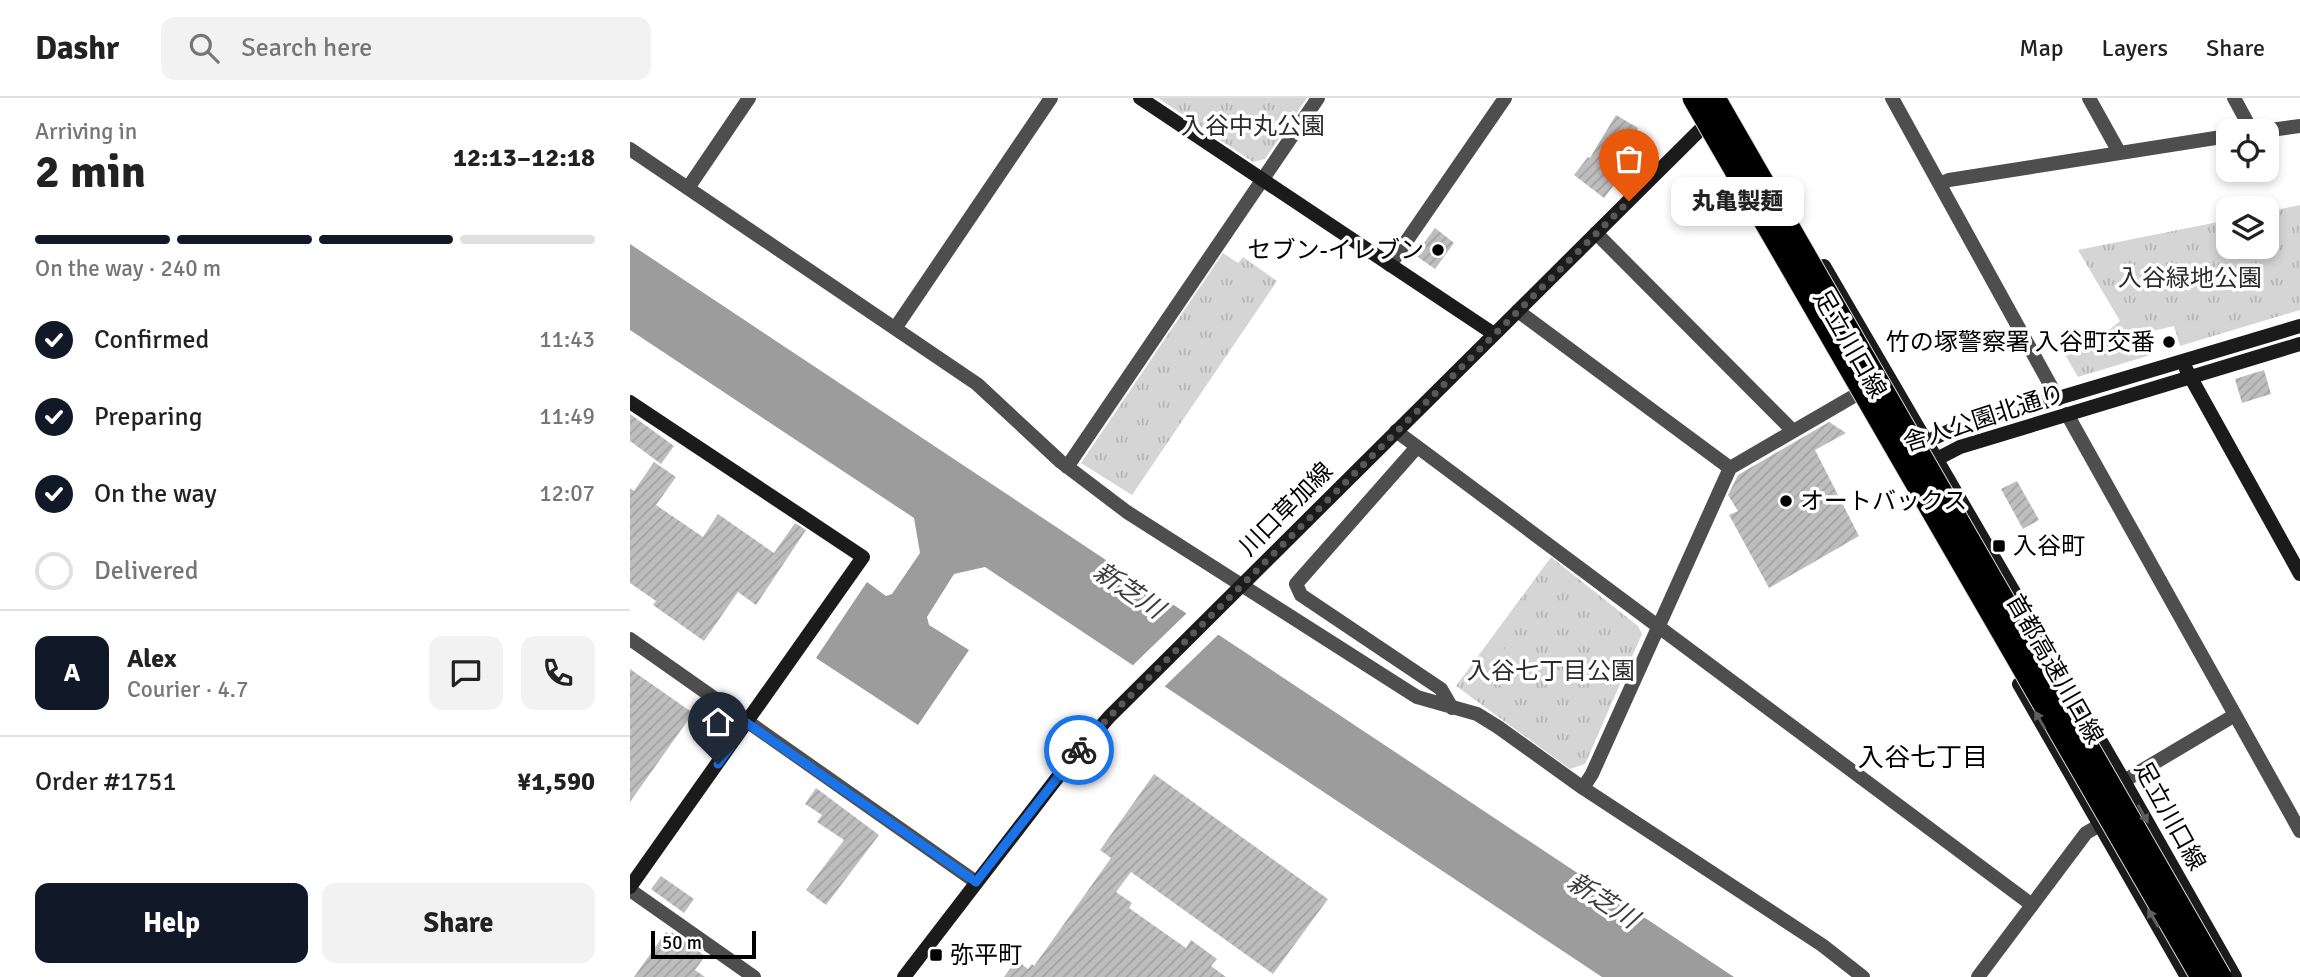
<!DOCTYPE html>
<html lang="en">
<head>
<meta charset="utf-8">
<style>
	body { margin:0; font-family:Signika,"Noto Sans JP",sans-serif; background:#f2f2f2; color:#222; height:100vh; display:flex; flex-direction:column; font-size:26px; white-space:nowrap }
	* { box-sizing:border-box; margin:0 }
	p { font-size:23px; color:#767676 }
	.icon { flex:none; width:38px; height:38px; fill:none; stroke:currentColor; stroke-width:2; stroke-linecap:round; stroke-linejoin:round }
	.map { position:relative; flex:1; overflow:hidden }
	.panel { display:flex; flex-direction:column; background:#fff; width:630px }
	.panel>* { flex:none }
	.buttons { position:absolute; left:1586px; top:21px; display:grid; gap:14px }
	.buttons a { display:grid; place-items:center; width:63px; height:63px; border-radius:14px; background:#fff; box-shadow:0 4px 10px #0003; font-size:35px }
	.scale { position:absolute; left:21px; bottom:18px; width:105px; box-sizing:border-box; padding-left:7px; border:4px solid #000; border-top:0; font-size:19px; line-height:24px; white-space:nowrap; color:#000; -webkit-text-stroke:5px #fff; paint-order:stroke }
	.pin { position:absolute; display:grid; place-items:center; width:60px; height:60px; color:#fff; margin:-72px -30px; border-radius:50% 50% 50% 0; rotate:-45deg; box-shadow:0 0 7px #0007 }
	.pin .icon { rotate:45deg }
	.courier { position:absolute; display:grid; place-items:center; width:70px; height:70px; margin:-35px; border:5px solid #1a73e8; border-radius:50%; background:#fff; color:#222; box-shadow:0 2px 9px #0007 }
	.bubble { position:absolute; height:49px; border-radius:14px; background:#fff; box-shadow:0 4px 10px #0003; font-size:23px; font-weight:800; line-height:49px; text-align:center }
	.overview em { font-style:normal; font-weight:800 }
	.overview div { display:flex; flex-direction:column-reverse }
	.overview { display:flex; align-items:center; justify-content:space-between; height:119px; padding:0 35px }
	h1 { font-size:46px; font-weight:800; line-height:52px }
	.bar { display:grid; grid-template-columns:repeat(4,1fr); gap:10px 7px; align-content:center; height:84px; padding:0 35px }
	.bar i { height:9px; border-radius:5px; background:#e0e0e0 }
	.bar .selected { background:#111827 }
	.bar p { grid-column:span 4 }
	.line { display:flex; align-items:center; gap:18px; padding:0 35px; border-top:2px solid #e0e0e0 }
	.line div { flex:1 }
	.round { display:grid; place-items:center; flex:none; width:74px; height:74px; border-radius:14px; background:#f2f2f2 }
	ol { padding:0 35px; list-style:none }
	li { display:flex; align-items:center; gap:21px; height:77px }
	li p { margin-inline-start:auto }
	li .icon { padding:7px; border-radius:50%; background:#111827; color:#fff; stroke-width:4 }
	li:last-child { color:#767676 }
	li i { width:38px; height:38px; border:4px solid #e0e0e0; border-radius:50% }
	.primary-button { display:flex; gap:14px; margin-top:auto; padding:14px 35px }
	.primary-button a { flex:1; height:80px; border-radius:14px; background:#111827; color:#fff; font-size:28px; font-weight:800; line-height:80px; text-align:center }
	.primary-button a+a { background:#f2f2f2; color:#222 }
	header { display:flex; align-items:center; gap:42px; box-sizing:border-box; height:98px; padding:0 35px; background:#fff; border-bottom:2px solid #e0e0e0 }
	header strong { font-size:33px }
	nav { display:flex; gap:38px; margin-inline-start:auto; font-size:24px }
	.search { width:490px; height:63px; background:#f2f2f2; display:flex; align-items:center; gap:18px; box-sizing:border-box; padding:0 24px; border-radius:14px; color:#767676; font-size:26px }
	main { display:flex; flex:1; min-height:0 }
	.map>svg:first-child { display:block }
	.park { fill:url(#park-tufts) }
	.pitch { fill:#d5d5d5 }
	.water { fill:#9c9c9c }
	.pier { fill:#fff }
	.building { fill:url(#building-hatch) }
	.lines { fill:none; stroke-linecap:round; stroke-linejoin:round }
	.street { stroke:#4e4e4e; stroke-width:14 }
	.secondary { stroke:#1b1b1b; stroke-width:14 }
	.highway-bridge-casing { stroke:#dbdbdb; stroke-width:23; stroke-linecap:butt }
	.highway-bridge { stroke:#000; stroke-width:21 }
	.oneway { fill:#5f5f5f }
	.done { stroke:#595959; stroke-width:7; stroke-dasharray:0 12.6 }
	.route { stroke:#1a73e8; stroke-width:9 }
	.poi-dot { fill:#000; stroke:#fff; stroke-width:2.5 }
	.labels { text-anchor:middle; stroke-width:7; stroke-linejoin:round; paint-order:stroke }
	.park-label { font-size:24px; fill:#2c2c2c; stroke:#fff }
	.poi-label { font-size:24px; fill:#000; stroke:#fff; text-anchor:start }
	.street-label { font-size:24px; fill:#000; stroke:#fff }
	.water-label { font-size:26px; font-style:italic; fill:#3d3d3d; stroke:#fff }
	.neighbourhood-label { font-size:26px; fill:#000; stroke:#fff }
</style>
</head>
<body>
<header>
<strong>Dashr</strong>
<div class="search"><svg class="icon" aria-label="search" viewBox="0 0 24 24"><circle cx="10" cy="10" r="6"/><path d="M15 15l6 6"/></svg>Search here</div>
<nav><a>Map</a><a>Layers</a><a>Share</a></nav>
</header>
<main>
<section class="panel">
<div class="overview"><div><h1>2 min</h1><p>Arriving in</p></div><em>12:13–12:18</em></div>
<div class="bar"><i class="selected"></i><i class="selected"></i><i class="selected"></i><i></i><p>On the way · 240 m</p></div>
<ol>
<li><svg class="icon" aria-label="check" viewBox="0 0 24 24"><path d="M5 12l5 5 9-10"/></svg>Confirmed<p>11:43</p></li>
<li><svg class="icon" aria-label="check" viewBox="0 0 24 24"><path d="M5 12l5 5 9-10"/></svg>Preparing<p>11:49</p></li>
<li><svg class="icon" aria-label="check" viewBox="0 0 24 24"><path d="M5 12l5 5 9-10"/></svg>On the way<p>12:07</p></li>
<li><i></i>Delivered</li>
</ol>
<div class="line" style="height:126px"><b class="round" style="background:#111827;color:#fff">A</b><div><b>Alex</b><p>Courier · 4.7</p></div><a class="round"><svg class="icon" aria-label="chat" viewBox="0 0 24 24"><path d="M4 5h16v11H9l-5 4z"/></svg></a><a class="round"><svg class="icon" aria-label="phone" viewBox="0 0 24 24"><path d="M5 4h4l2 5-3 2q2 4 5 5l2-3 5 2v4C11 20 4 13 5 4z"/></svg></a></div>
<div class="line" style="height:91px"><div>Order #1751</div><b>¥1,590</b></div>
<div class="primary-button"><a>Help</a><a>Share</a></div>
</section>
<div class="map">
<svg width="1670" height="879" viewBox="0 0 1670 879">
	<defs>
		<pattern id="park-tufts" width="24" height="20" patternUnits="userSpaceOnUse" patternTransform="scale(1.75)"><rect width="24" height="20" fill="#d5d5d5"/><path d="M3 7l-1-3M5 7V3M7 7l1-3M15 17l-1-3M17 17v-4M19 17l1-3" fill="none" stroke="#b5b5b5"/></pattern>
		<pattern id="building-hatch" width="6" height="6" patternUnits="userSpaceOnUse" patternTransform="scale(1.75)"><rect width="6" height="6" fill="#bebebe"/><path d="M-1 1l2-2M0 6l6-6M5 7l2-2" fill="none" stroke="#a2a2a2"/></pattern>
	</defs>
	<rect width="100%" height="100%" fill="#fff"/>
	<path class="park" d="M528,0H677L635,61L623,64Z
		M1670,107V212L1550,248L1544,228L1519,234L1524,256L1448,279L1431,250L1456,251L1490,223L1448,152L1598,122V149H1636V114Z
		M593,155L608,165L613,159L647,183L502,397L451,365Z
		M921,459L1008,528L1012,536L955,666L940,671L826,588Z"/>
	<path class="pitch" d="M864,543L896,566L876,592L845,569Z"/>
	<path class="water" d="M0,146L1104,879H972L355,469L324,476L297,519L299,527L339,552L288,627L186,560L237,484L256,498L262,496L290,455L284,420L0,232Z"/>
	<path class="pier" d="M558,514L590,535L532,591L500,570Z"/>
	<path class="building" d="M986,17L1008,30L981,76L988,82L974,100L944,77L958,59L960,60Z
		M805,130L824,145L805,171L785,157Z
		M1634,272L1641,296L1612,305L1605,281Z
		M0,316L44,348L31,366L0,343Z
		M1199,324L1216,335L1185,352L1229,438L1139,490L1099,417L1108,413L1098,397L1108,377Z
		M24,364L46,379L26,407L73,439L88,416L144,455L165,425L176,432L126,507L108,494L74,543L23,507L26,503L0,485V390L4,393Z
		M1387,383L1409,422L1393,431L1371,391Z
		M0,571L63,615L0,704Z
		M524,676L698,801L643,876L501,774L486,794L502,805L499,810L556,850L561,842L587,861L581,868L596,879H374L386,862L398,871L402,866L404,868L481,760L470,752Z
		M186,690L249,737L196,807L176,792L214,742L187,724L192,717L175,706Z
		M31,778L64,801L54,815L21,791Z
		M36,834L40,837L42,834L75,858L65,872L75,879H4Z"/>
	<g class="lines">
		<path class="street" d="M1262,0L1428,301
			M1459,0L1489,54
			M1604,0L1622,33
			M1633,33L1670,28
			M0,51L347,286L431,364L497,414L787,599L847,616L868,629L953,690L1192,847L1233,879
			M1310,86L1319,82L1598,38
			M58,90L119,0
			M966,135L1163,333
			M760,167L875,0
			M888,213L1100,370
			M266,229L421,0
			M1437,316L1670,733
			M766,333L1402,807
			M787,349L666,486L671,497L811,591L822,610
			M437,369L688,0
			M0,541L346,784
			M1494,683L1605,617
			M953,690L962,676L1100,370L1224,298
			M0,792L124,879
			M1348,879L1456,735L1470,727"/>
		<path class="secondary" d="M510,0L864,236
			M1194,168L1494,683L1605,879
			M1556,271L1670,476
			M0,304L233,459L0,789
			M1288,348L1321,332L1670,228
			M1299,365L1330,349L1670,246
			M1389,586L1557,879
			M274,879L434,671L479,619L1081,21"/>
		<g class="highway-bridge-casing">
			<path id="highway-bridge" d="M1063,0L1571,879
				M1085,0L1591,879"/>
		</g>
		<use href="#highway-bridge" class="highway-bridge"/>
	</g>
	<defs><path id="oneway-solid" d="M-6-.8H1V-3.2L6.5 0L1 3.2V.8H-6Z" transform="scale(1.75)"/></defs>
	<g class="oneway">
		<use href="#oneway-solid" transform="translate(1410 622) rotate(-120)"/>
		<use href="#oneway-solid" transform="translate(1513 716) rotate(61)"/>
		<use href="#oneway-solid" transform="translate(1523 820) rotate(-120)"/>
	</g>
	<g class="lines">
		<path class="done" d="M449,652L479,619L999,103"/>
		<path class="route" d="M88,666L117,625L346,784L449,652"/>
	</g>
	<g class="poi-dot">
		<circle cx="808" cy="152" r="7"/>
		<circle cx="1539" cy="244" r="7"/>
		<circle cx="1156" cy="403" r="7"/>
		<rect x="1362" y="441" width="14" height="14" rx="3.5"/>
		<rect x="299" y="850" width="14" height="14" rx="3.5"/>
	</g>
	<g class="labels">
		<g class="park-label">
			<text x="623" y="36">入谷中丸公園</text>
			<text x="1560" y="188">入谷緑地公園</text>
			<text x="921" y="581">入谷七丁目公園</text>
		</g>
		<g class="poi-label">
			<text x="794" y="160" text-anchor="end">セブン-イレブン</text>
			<text x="1525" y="252" text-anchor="end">竹の塚警察署 入谷町交番</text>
			<text x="1170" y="411">オートバックス</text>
			<text x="1383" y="456">入谷町</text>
			<text x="320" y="865">弥平町</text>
		</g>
		<g class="street-label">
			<text transform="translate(1220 246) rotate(60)" y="8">足立川口線</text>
			<text transform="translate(1354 320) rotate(-18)" y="8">舎人公園北通り</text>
			<text transform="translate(656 411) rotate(-45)" y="8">川口草加線</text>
			<text transform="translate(1425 571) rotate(60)" y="8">首都高速川口線</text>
			<text transform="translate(1540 718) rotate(61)" y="8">足立川口線</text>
		</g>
		<g class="water-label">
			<text transform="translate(499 492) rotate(34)" y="9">新芝川</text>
			<text transform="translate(973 802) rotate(33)" y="9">新芝川</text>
		</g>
		<g class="neighbourhood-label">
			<text x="1293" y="668">入谷七丁目</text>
		</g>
	</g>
</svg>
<div class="buttons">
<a><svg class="icon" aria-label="locate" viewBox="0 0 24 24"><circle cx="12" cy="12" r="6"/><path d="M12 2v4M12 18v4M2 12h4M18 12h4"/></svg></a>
<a><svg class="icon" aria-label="layers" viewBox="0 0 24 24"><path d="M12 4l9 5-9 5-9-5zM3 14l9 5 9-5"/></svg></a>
</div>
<div class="scale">50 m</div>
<div class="pin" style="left:999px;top:103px;background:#ea580c"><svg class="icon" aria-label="bag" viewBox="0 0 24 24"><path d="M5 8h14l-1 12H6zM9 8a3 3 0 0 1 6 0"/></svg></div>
<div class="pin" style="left:88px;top:666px;background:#1f2937"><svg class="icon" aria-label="home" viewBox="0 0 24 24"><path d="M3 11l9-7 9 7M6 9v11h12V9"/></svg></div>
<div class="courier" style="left:449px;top:652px"><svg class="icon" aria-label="bike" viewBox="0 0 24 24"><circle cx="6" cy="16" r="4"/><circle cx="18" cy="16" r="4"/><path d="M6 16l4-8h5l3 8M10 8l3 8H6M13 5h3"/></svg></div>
<div class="bubble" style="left:1041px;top:79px;width:133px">丸亀製麺</div>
</div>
</main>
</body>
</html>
